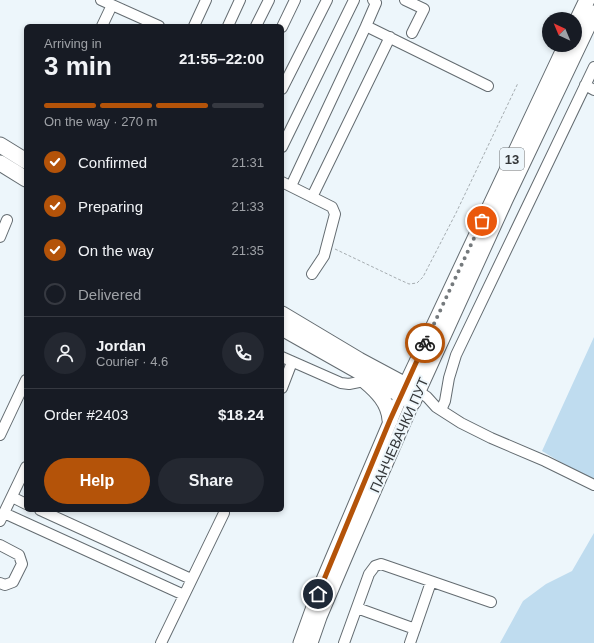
<!DOCTYPE html>
<html lang="en">
<head>
<meta charset="utf-8">
<style>
	body { margin:0; font-family:Arial,sans-serif; background:#242831; color:#f1f3f6; height:100vh; display:flex; flex-direction:column; font-size:15px; white-space:nowrap }
	* { box-sizing:border-box; margin:0 }
	p { font-size:13px; color:#9ea1a6 }
	.icon { flex:none; width:22px; height:22px; fill:none; stroke:currentColor; stroke-width:2; stroke-linecap:round; stroke-linejoin:round }
	.map { position:relative; flex:1; overflow:hidden }
	.drawer { position:absolute; left:24px; top:24px; width:260px; height:488px; display:flex; flex-direction:column; background:#171b24; border-radius:6px; box-shadow:0 2px 6px #0003 }
	.drawer>* { flex:none }
	.needle { width:26px; rotate:316deg }
	.tools { position:absolute; left:542px; top:12px; display:grid; gap:8px }
	.tools a { display:grid; place-items:center; width:40px; height:40px; border-radius:50%; background:#171b24; box-shadow:0 2px 6px #0003; font-size:20px }
	.pin { position:absolute; display:grid; place-items:center; width:34px; height:34px; color:#fff; margin:-17px; border:2px solid #fff; border-radius:50%; box-shadow:0 1px 4px #0007 }
	.courier { position:absolute; display:grid; place-items:center; width:40px; height:40px; margin:-20px; border:3px solid #b45309; border-radius:50%; background:#fff; color:#222; box-shadow:0 1px 5px #0007 }
	.summary em { font-style:normal; font-weight:800 }
	.summary div { display:flex; flex-direction:column-reverse }
	.summary { display:flex; align-items:center; justify-content:space-between; height:68px; padding:0 20px }
	h1 { font-size:26px; font-weight:800; line-height:30px }
	.bar { display:grid; grid-template-columns:repeat(4,1fr); gap:6px 4px; align-content:center; height:48px; padding:0 20px }
	.bar i { height:5px; border-radius:3px; background:#363941 }
	.bar .active { background:#b45309 }
	.bar p { grid-column:span 4 }
	.line { display:flex; align-items:center; gap:10px; padding:0 20px; border-top:1px solid #363941 }
	.line div { flex:1 }
	.round { display:grid; place-items:center; flex:none; width:42px; height:42px; border-radius:21px; background:#242831 }
	ol { padding:0 20px; list-style:none }
	li { display:flex; align-items:center; gap:12px; height:44px }
	li p { margin-inline-start:auto }
	li .icon { padding:4px; border-radius:50%; background:#b45309; color:#fff; stroke-width:4 }
	li:last-child { color:#9ea1a6 }
	li i { width:22px; height:22px; border:2px solid #363941; border-radius:50% }
	.cta { display:flex; gap:8px; margin-top:auto; padding:8px 20px }
	.cta a { flex:1; height:46px; border-radius:24px; background:#b45309; color:#fff; font-size:16px; font-weight:800; line-height:46px; text-align:center }
	.cta a+a { background:#242831; color:#f1f3f6 }
	.map>svg:first-child { display:block }
	.green { fill:#bfdcef }
	.lines { fill:none; stroke-linecap:round; stroke-linejoin:round }
	.minor-casing { stroke:#646c71; stroke-width:12 }
	.major-casing { stroke:#646c71; stroke-width:15 }
	.highway-casing { stroke:#646c71; stroke-width:17 }
	.path { stroke:#a6adb1; stroke-width:1; stroke-dasharray:3 2; stroke-linecap:butt }
	.minor { stroke:#fff; stroke-width:10 }
	.major { stroke:#fff; stroke-width:13 }
	.highway { stroke:#fff; stroke-width:15 }
	.done { stroke:#757a7d; stroke-width:4; stroke-dasharray:0 7.2 }
	.route { stroke:#b45309; stroke-width:5 }
	.labels { text-anchor:middle; stroke-width:4; stroke-linejoin:round; paint-order:stroke }
	.shield { fill:#edf6fb; stroke:#6c7073; stroke-width:1 }
	.shield-label { font-size:13px; font-weight:bold; fill:#343739 }
	.street-label { font-size:14px; fill:#343739; stroke:#edf6fb }
</style>
</head>
<body>
<div class="map">
<svg width="594" height="643" viewBox="0 0 594 643">
	<rect width="100%" height="100%" fill="#edf6fb"/>
	<path class="green" d="M594,337V482L542,451Z
		M594,533V643H500L523,601L546,584L572,571Z"/>
	<g class="lines">
		<g class="minor-casing">
			<path id="minor" d="M101,0L159,26
				M373,0L376,3L366,26L488,86
				M405,0L424,9L412,33
				M102,26L112,5
				M194,26L206,0
				M228,26L240,0
				M256,26L269,0
				M282,27L295,0
				M585,85L594,90
				M282,89L327,0
				M282,147L354,0
				M282,182L332,207L335,214L324,256L312,274
				M291,186L366,26
				M312,197L390,37
				M0,237L7,220
				M282,357L341,383L349,384L364,381
				M282,388L292,362
				M418,391L427,397L436,407L461,423L491,438L545,461L594,485
				M441,410L445,401L449,378L456,355L594,67
				M0,435L26,380
				M12,497L26,504
				M40,510L191,579
				M4,513L184,595
				M0,521L26,467
				M0,545L19,555L22,564L13,582L5,585L0,583
				M357,608L415,629
				M161,643L224,513
				M344,643L369,574L375,566L381,564L491,602
				M410,643L431,582"/>
		</g>
		<g class="major-casing">
			<path id="major" d="M300,643L322,582L401,396
				M311,643L320,617L349,549L413,402"/>
		</g>
		<g class="highway-casing">
			<path id="highway" d="M575,25L587,0
				M0,145L26,161
				M0,163L26,179
				M282,314L359,360L415,390
				M282,328L413,402L505,200L594,13
				M365,381C377,391 389,403 390,420
				M401,396L566,45"/>
		</g>
		<path class="path" d="M335,249L398,279L409,284L417,283L423,277L456,213L518,83"/>
		<use href="#minor" class="minor"/>
		<use href="#major" class="major"/>
		<use href="#highway" class="highway"/>
	</g>
	<g class="lines">
		<path class="done" d="M425,343L482,221"/>
		<path class="route" d="M318,594L390,420L425,343"/>
	</g>
	<g class="labels">
		<rect class="shield" x="500" y="148" width="24" height="22" rx="3"/>
		<g class="shield-label">
			<text x="512" y="164">13</text>
		</g>
		<g class="street-label">
			<text transform="translate(399 435) rotate(-66)" y="5">ПАНЧЕВАЧКИ ПУТ</text>
		</g>
	</g>
</svg>
<div class="tools">
<a><svg class="needle" viewBox="-14 -14 28 28"><path d="M0-13l5 13h-10z" fill="#e53935"/><path d="M0 13l5-13h-10z" fill="#9ea1a6"/></svg></a>
</div>
<div class="pin" style="left:482px;top:221px;background:#ea580c"><svg class="icon" aria-label="bag" viewBox="0 0 24 24"><path d="M5 8h14l-1 12H6zM9 8a3 3 0 0 1 6 0"/></svg></div>
<div class="pin" style="left:318px;top:594px;background:#1f2937"><svg class="icon" aria-label="home" viewBox="0 0 24 24"><path d="M3 11l9-7 9 7M6 9v11h12V9"/></svg></div>
<div class="courier" style="left:425px;top:343px"><svg class="icon" aria-label="bike" viewBox="0 0 24 24"><circle cx="6" cy="16" r="4"/><circle cx="18" cy="16" r="4"/><path d="M6 16l4-8h5l3 8M10 8l3 8H6M13 5h3"/></svg></div>
<section class="drawer">
<div class="summary"><div><h1>3 min</h1><p>Arriving in</p></div><em>21:55–22:00</em></div>
<div class="bar"><i class="active"></i><i class="active"></i><i class="active"></i><i></i><p>On the way · 270 m</p></div>
<ol>
<li><svg class="icon" aria-label="check" viewBox="0 0 24 24"><path d="M5 12l5 5 9-10"/></svg>Confirmed<p>21:31</p></li>
<li><svg class="icon" aria-label="check" viewBox="0 0 24 24"><path d="M5 12l5 5 9-10"/></svg>Preparing<p>21:33</p></li>
<li><svg class="icon" aria-label="check" viewBox="0 0 24 24"><path d="M5 12l5 5 9-10"/></svg>On the way<p>21:35</p></li>
<li><i></i>Delivered</li>
</ol>
<div class="line" style="height:72px"><a class="round"><svg class="icon" aria-label="person" viewBox="0 0 24 24"><circle cx="12" cy="8" r="4"/><path d="M4 21q1-7 8-7t8 7"/></svg></a><div><b>Jordan</b><p>Courier · 4.6</p></div><a class="round"><svg class="icon" aria-label="phone" viewBox="0 0 24 24"><path d="M5 4h4l2 5-3 2q2 4 5 5l2-3 5 2v4C11 20 4 13 5 4z"/></svg></a></div>
<div class="line" style="height:52px"><div>Order #2403</div><b>$18.24</b></div>
<div class="cta"><a>Help</a><a>Share</a></div>
</section>
</div>
</body>
</html>
